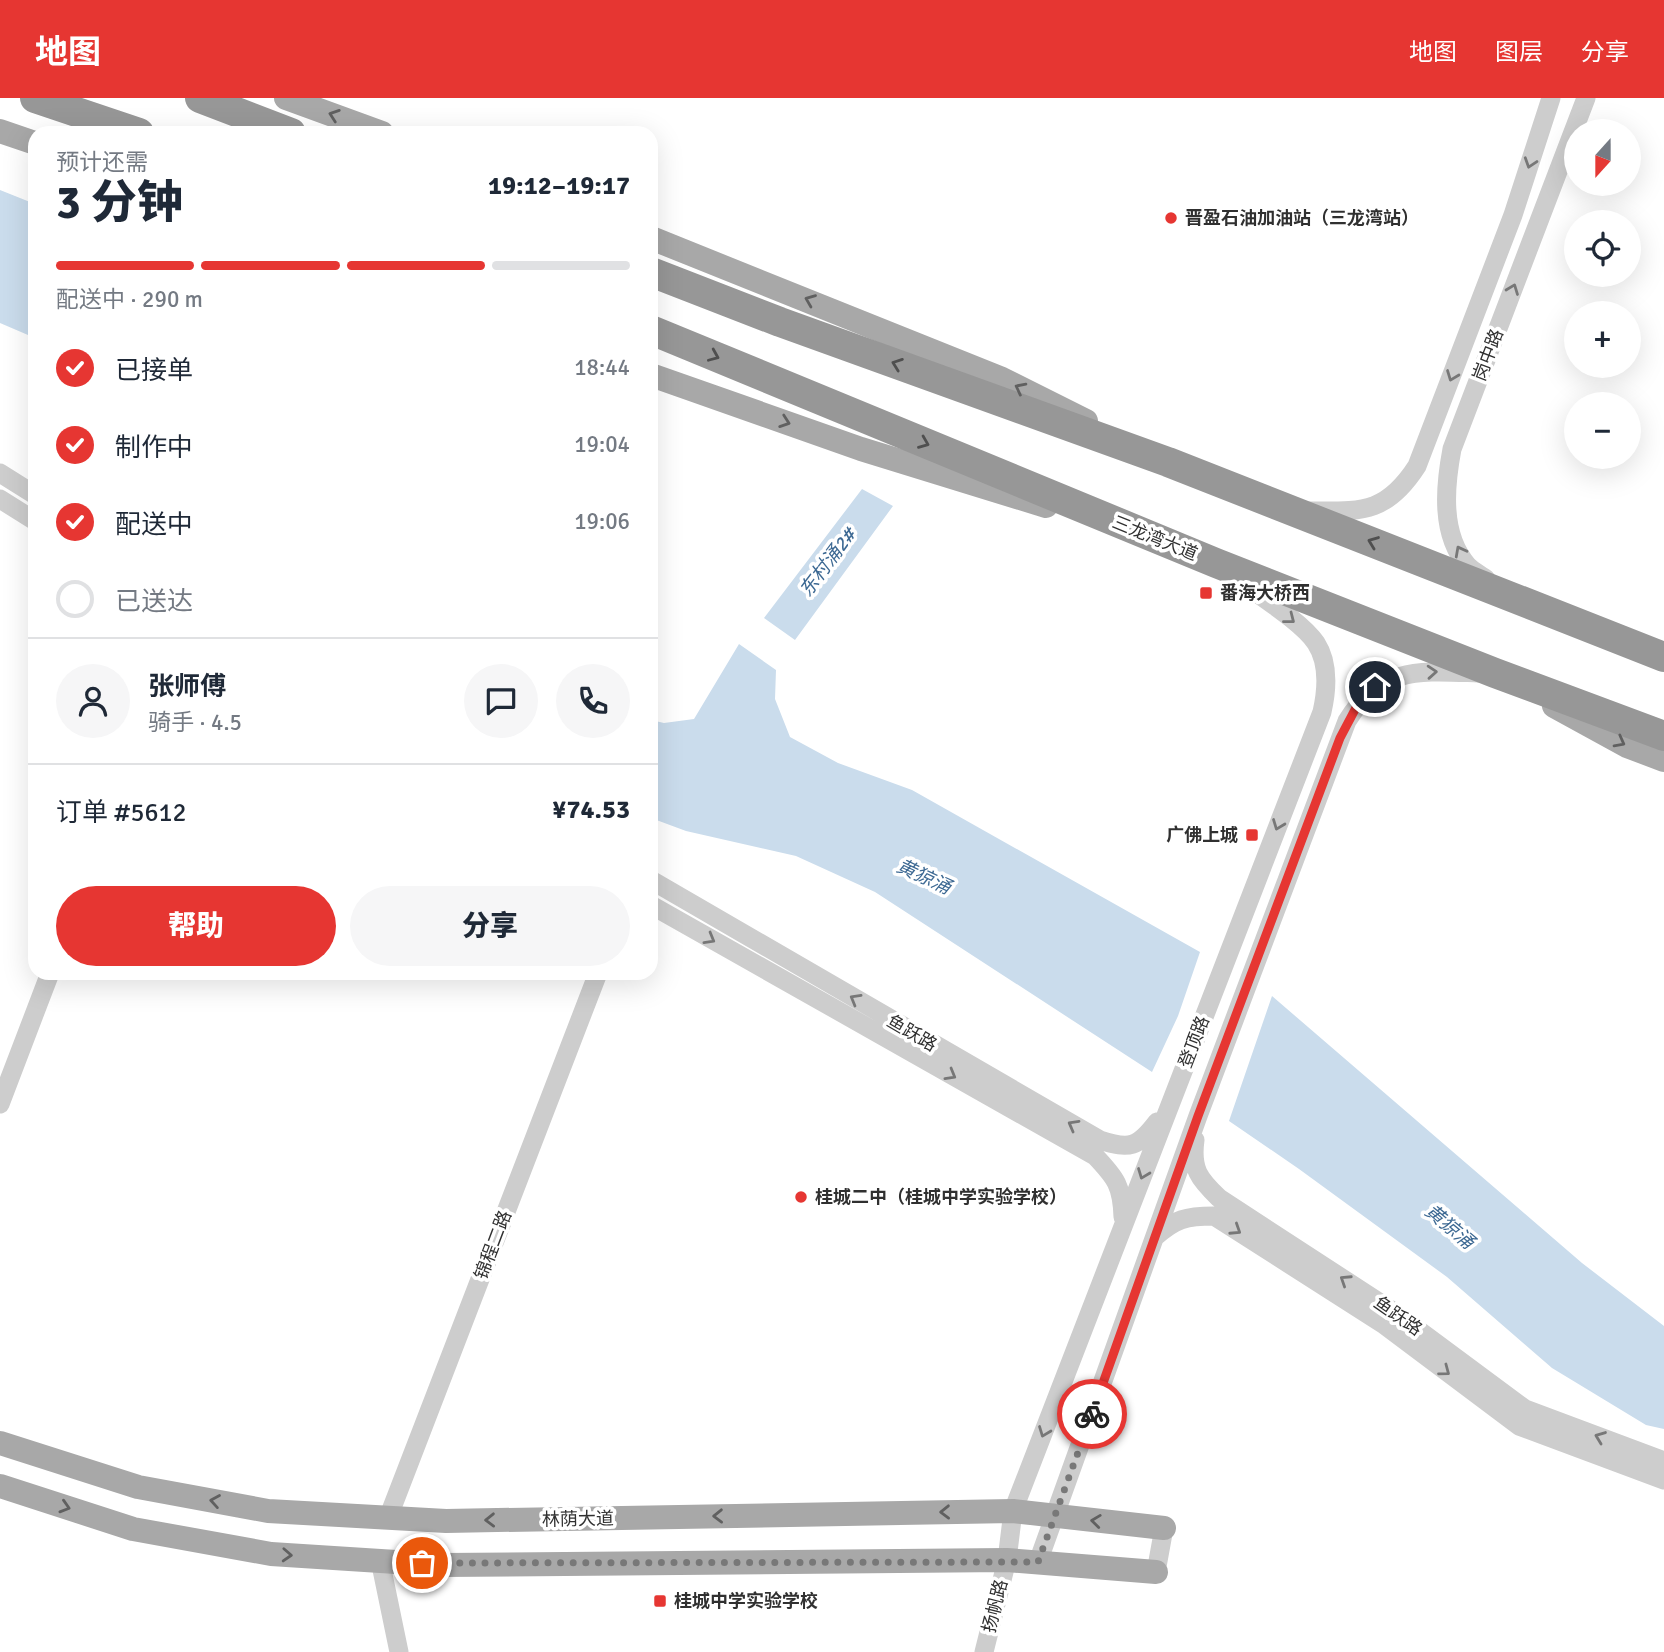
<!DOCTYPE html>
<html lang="zh">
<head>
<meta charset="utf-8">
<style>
	body { margin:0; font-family:Signika,"Noto Sans SC",sans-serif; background:#f6f6f7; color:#1f2937; height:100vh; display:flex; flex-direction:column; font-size:26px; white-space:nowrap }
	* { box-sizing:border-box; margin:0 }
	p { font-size:23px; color:#747a83 }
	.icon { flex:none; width:38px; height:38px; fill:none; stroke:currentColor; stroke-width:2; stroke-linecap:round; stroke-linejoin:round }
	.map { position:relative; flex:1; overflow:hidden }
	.side { position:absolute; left:28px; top:28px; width:630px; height:854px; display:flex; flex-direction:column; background:#fff; border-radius:21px; box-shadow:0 7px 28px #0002 }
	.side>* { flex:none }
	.needle { width:46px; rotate:201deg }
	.controls { position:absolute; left:1564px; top:21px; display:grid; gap:14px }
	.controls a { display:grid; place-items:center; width:77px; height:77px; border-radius:50%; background:#fff; box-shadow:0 7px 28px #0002; font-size:35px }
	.pin { position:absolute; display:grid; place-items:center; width:60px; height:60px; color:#fff; margin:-30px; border:4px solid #fff; border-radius:50%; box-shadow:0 2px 7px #0007 }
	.courier { position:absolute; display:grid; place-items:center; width:70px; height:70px; margin:-35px; border:5px solid #e63632; border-radius:50%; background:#fff; color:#222; box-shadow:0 2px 9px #0007 }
	.summary em { font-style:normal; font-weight:800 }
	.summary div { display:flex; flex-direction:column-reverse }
	.summary { display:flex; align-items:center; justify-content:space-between; height:119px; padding:0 28px }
	h1 { font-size:46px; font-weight:800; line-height:52px }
	.bar { display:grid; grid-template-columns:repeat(4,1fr); gap:10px 7px; align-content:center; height:84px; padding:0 28px }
	.bar i { height:9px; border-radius:5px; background:#e0e1e3 }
	.bar .active { background:#e63632 }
	.bar p { grid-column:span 4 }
	.line { display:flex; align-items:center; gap:18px; padding:0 28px; border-top:2px solid #e0e1e3 }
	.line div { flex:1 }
	.round { display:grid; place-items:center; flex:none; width:74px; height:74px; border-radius:37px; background:#f6f6f7 }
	ol { padding:0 28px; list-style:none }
	li { display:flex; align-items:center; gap:21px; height:77px }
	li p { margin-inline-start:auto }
	li .icon { padding:7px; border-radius:50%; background:#e63632; color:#fff; stroke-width:4 }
	li:last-child { color:#747a83 }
	li i { width:38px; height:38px; border:4px solid #e0e1e3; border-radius:50% }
	.cta { display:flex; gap:14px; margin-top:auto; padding:14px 28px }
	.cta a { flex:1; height:80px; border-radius:42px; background:#e63632; color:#fff; font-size:28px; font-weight:800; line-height:80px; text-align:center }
	.cta a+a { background:#f6f6f7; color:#1f2937 }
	header { display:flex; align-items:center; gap:42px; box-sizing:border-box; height:98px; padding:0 35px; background:#e63632; color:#fff }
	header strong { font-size:33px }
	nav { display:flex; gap:38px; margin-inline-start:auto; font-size:24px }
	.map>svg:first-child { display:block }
	.water { fill:#cadcec }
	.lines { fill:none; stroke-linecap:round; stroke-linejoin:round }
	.minor { stroke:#cdcdcd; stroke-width:19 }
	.major { stroke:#a8a8a8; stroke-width:24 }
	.highway { stroke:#979797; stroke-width:30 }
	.oneway { stroke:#606060 }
	.oneway2 { stroke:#777 }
	.oneway3 { stroke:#4f4f4f }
	.done { stroke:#787878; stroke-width:7; stroke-dasharray:0 12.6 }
	.route { stroke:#e63632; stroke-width:9 }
	.poi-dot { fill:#e63632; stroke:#fff; stroke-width:2.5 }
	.labels { text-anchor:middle; stroke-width:7; stroke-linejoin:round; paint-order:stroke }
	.poi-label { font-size:18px; font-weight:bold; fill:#303030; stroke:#fff; text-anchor:start }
	.street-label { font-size:18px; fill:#303030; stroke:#fff }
	.water-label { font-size:19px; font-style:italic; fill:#3d6993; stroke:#fff }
</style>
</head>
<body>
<header>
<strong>地图</strong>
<nav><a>地图</a><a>图层</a><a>分享</a></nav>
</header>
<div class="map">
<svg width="1664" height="1554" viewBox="0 0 1664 1554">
	<rect width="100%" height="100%" fill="#fff"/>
	<path class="water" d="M0,92L35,106V240L0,225Z
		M862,391L893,408L795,542L764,520Z
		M739,546L776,572L775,601L790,639L838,665L912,692L1200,854L1178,918L1152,974L875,794L796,758L686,733L651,720V622L664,625L694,621Z
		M1272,898L1582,1165L1664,1228V1331L1646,1327L1552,1270L1447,1179L1299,1071L1229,1023Z"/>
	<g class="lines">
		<path class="minor" d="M0,375L35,397
			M0,401L35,423
			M1310,413C1362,413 1386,416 1417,368L1513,117L1551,0
			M1486,481C1481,477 1473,473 1468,468C1440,437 1445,388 1452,351L1586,0
			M651,782L1100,1042C1130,1052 1138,1049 1157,1024
			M651,807L1095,1058C1116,1080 1122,1088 1123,1119
			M0,1006L50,875
			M1195,1042C1191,1071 1199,1081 1219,1100L1394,1214L1525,1311L1664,1363
			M1155,1139C1175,1121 1186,1118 1214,1118L1383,1226L1519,1328L1664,1382
			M388,1420L598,875
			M380,1462L399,1554
			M1038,1464L1198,1018L1347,623C1381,568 1420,573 1478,575
			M1156,1474L1164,1430
			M984,1554L1007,1462L1013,1413L1322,614C1327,592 1329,565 1316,545C1303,525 1260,498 1240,483"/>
		<path class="major" d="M286,0L382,35
			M0,33L35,45
			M651,140L1002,281L1086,323
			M651,277L861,351L1046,408
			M1554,608L1627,648L1664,662
			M0,1345L138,1389L268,1413L446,1423L1013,1413L1164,1430
			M0,1388L133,1431L271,1456L443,1467L1007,1462L1156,1474"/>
		<path class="highway" d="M35,0L139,35
			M200,0L291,35
			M651,174L780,224L1168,364L1664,559
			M651,232L1216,465L1495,575L1664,638"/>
	</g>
	<defs><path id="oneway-chevron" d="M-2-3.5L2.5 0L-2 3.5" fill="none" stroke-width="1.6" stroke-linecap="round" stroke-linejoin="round" transform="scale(1.75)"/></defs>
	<g class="oneway">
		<use href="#oneway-chevron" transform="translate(334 17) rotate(-161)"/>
		<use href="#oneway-chevron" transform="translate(810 202) rotate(-158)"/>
		<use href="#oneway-chevron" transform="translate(1020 290) rotate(-153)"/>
		<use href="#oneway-chevron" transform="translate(785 324) rotate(19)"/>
		<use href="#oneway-chevron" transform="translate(1620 644) rotate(28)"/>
		<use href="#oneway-chevron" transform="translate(215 1403) rotate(-170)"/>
		<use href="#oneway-chevron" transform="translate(65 1409) rotate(17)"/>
		<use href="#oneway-chevron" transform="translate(945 1414) rotate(179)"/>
		<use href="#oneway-chevron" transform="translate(718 1418) rotate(179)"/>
		<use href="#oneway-chevron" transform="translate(490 1422) rotate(179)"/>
		<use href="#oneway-chevron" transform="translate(1096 1423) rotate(-173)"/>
		<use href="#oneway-chevron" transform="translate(287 1457) rotate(3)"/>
	</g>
	<g class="oneway2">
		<use href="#oneway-chevron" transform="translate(1530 65) rotate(108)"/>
		<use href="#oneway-chevron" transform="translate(1513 191) rotate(-69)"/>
		<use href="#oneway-chevron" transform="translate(1452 278) rotate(111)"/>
		<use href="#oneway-chevron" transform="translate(1460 453) rotate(-118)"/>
		<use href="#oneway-chevron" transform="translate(1290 521) rotate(38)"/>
		<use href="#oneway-chevron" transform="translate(1432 574) rotate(-4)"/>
		<use href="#oneway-chevron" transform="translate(1278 727) rotate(111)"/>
		<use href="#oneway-chevron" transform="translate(710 841) rotate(30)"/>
		<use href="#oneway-chevron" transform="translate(855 901) rotate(-150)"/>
		<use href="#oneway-chevron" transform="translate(951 977) rotate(30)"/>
		<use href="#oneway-chevron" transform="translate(1073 1027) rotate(-151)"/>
		<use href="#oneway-chevron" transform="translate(1143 1076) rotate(111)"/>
		<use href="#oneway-chevron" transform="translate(1236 1132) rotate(33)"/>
		<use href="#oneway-chevron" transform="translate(1345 1182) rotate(-147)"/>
		<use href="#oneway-chevron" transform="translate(1445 1273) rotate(37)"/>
		<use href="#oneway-chevron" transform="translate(1044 1334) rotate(111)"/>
		<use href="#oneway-chevron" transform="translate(1600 1339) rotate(-159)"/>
	</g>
	<g class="oneway3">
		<use href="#oneway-chevron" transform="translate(714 258) rotate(23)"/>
		<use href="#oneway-chevron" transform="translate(897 266) rotate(-160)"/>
		<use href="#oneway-chevron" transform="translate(924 345) rotate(22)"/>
		<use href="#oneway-chevron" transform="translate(1373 444) rotate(-159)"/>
	</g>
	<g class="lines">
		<path class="done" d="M422,1465L1038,1464L1092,1316"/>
		<path class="route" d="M1092,1316L1198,1018L1340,640L1359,604L1375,589"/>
	</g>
	<g class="poi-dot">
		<circle cx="1171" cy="120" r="7"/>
		<rect x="1199" y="488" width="14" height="14" rx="3.5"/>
		<rect x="1245" y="730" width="14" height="14" rx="3.5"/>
		<circle cx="801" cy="1099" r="7"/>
		<rect x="653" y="1496" width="14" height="14" rx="3.5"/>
	</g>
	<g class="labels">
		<g class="poi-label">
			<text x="1185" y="126">晋盈石油加油站（三龙湾站）</text>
			<text x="1220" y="501">番海大桥西</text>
			<text x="1238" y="743" text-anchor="end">广佛上城</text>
			<text x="815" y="1105">桂城二中（桂城中学实验学校）</text>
			<text x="674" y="1509">桂城中学实验学校</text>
		</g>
		<g class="street-label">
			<text transform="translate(1488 257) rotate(-69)" y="6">岗中路</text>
			<text transform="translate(1155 440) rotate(22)" y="6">三龙湾大道</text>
			<text transform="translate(912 935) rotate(30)" y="6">鱼跃路</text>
			<text transform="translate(1194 944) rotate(-69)" y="6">登顶路</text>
			<text transform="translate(493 1147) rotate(-69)" y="6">锦程二路</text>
			<text transform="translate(1398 1218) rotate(35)" y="6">鱼跃路</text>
			<text transform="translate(578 1421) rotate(-1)" y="6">林荫大道</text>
			<text transform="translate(995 1508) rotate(-76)" y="6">扬帆路</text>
		</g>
		<g class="water-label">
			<text transform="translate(827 464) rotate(-53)" y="7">东村涌2#</text>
			<text transform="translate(924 778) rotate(25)" y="7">黄猄涌</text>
			<text transform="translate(1450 1128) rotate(40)" y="7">黄猄涌</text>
		</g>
	</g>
</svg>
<div class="controls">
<a><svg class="needle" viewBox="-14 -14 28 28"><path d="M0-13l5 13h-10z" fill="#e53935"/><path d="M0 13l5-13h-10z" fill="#747a83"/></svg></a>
<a><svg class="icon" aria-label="locate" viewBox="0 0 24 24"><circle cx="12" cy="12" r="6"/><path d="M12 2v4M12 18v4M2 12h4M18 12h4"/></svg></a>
<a>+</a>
<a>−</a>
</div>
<div class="pin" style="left:422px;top:1465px;background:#ea580c"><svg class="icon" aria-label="bag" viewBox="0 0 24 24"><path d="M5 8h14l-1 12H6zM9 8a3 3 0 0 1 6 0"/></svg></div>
<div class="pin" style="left:1375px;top:589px;background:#1f2937"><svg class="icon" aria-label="home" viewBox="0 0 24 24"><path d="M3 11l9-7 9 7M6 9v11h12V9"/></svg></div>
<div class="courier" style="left:1092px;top:1316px"><svg class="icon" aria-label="bike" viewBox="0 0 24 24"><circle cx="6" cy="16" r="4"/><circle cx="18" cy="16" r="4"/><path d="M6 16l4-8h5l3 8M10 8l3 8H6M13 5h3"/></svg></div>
<section class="side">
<div class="summary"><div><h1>3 分钟</h1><p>预计还需</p></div><em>19:12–19:17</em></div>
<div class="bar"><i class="active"></i><i class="active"></i><i class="active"></i><i></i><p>配送中 · 290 m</p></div>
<ol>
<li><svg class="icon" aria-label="check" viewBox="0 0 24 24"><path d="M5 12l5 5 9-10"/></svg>已接单<p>18:44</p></li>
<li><svg class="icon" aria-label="check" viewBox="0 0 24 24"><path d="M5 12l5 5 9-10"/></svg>制作中<p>19:04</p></li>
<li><svg class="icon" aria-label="check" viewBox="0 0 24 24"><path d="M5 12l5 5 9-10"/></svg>配送中<p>19:06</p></li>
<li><i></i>已送达</li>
</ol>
<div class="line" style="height:126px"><a class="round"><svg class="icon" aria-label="person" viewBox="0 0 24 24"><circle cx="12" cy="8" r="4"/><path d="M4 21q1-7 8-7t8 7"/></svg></a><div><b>张师傅</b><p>骑手 · 4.5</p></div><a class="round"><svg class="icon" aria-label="chat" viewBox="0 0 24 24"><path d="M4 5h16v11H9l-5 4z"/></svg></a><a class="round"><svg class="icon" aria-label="phone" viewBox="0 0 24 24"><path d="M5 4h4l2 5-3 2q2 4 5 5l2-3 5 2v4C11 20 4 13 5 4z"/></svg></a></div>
<div class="line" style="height:91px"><div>订单 #5612</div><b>¥74.53</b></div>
<div class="cta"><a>帮助</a><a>分享</a></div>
</section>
</div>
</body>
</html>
